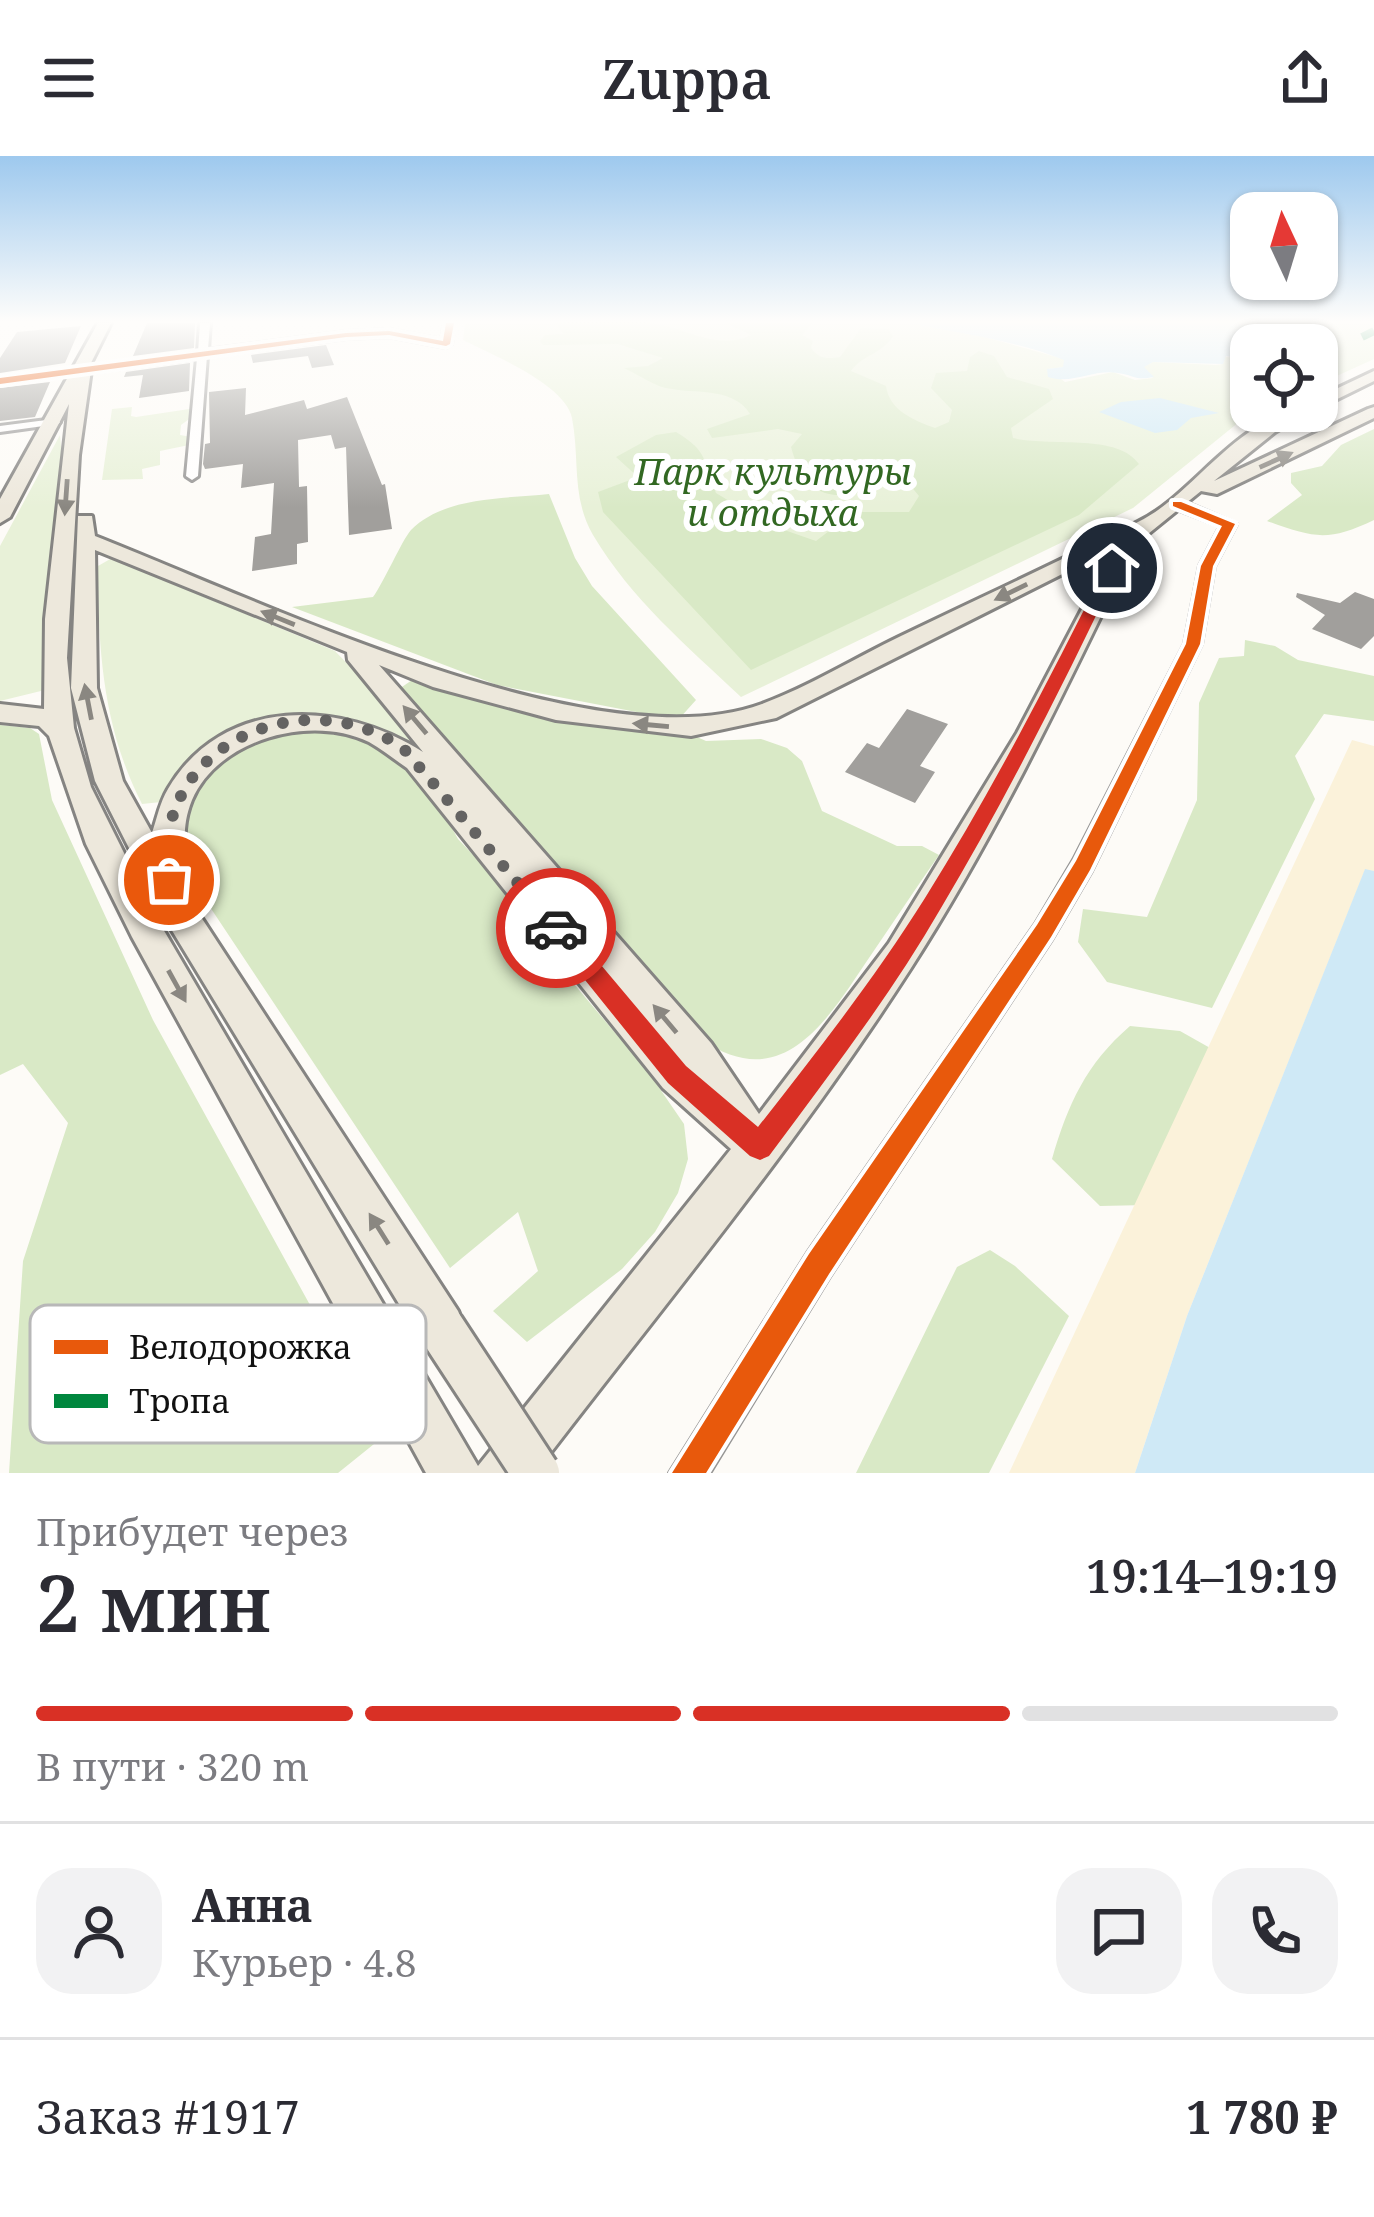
<!DOCTYPE html>
<html lang="ru">
<head>
<meta charset="utf-8">
<style>
	body { margin:0; font-family:"Noto Serif",serif; background:#f2f2f3; color:#2b2b33; height:100vh; display:flex; flex-direction:column; font-size:45px; white-space:nowrap }
	* { box-sizing:border-box; margin:0 }
	p { font-size:39px; color:#7c7c81 }
	.icon { flex:none; width:66px; height:66px; fill:none; stroke:currentColor; stroke-width:2; stroke-linecap:round; stroke-linejoin:round }
	.map { position:relative; height:1317px; overflow:hidden }
	.side { display:flex; flex-direction:column; background:#fff; flex:1 }
	.side>* { flex:none }
	.needle { width:78px; rotate:356deg }
	.controls { position:absolute; left:1230px; top:36px; display:grid; gap:24px }
	.controls a { display:grid; place-items:center; width:108px; height:108px; border-radius:24px; background:#fff; box-shadow:0 3px 9px #0004; font-size:60px }
	.pin { position:absolute; display:grid; place-items:center; width:102px; height:102px; color:#fff; margin:-51px; border:6px solid #fff; border-radius:50%; box-shadow:0 3px 12px #0007 }
	.courier { position:absolute; display:grid; place-items:center; width:120px; height:120px; margin:-60px; border:9px solid #d93025; border-radius:50%; background:#fff; color:#222; box-shadow:0 3px 15px #0007 }
	.headline em { font-style:normal; font-weight:600 }
	.headline div { display:flex; flex-direction:column-reverse }
	.headline { display:flex; align-items:center; justify-content:space-between; height:204px; padding:0 36px }
	h1 { font-size:78px; font-weight:600; line-height:90px }
	.bar { display:grid; grid-template-columns:repeat(4,1fr); gap:18px 12px; align-content:center; height:144px; padding:0 36px }
	.bar i { height:15px; border-radius:9px; background:#e1e1e2 }
	.bar .active { background:#d93025 }
	.bar p { grid-column:span 4 }
	.line { display:flex; align-items:center; gap:30px; padding:0 36px; border-top:3px solid #e1e1e2 }
	.line div { flex:1 }
	.round { display:grid; place-items:center; flex:none; width:126px; height:126px; border-radius:36px; background:#f2f2f3 }
	header { display:flex; justify-content:space-between; align-items:center; height:156px; padding:0 36px; background:#fff; font-size:54px; font-weight:600 }
	.map>svg:first-child { display:block }
	.green { fill:#e8f1d8 }
	.forest { fill:#d9e9c6 }
	.sand { fill:#fbf2da }
	.water { fill:#cfe9f6 }
	.building { fill:#a19f9c }
	.lines { fill:none; stroke-linecap:round; stroke-linejoin:round }
	.street-casing { stroke:#979695; stroke-width:6 }
	.primary-casing { stroke:#858482; stroke-width:6 }
	.street { fill:#fffefe; fill-rule:evenodd }
	.primary { fill:#ede8dc; fill-rule:evenodd }
	.primary-bridge-casing { stroke:#858482; stroke-width:52; stroke-linecap:butt }
	.primary-bridge { stroke:#ede8dc; stroke-width:46 }
	.quiet { stroke:#00873e; stroke-width:8; stroke-dasharray:15 8; stroke-linecap:butt }
	.cycleway-casing { stroke:#fff; stroke-width:8 }
	.cycleway { fill:#e8590c; fill-rule:evenodd }
	.oneway { fill:#8a8781 }
	.route { fill:#d93025 }
	.done { stroke:#646362; stroke-width:12; stroke-dasharray:0 21.6 }
	.labels { text-anchor:middle; stroke-width:12; stroke-linejoin:round; paint-order:stroke }
	.far-park-label { font-size:36px; font-style:italic; fill:#326822; stroke:#fff }
	.key { fill:#fff; stroke:#b8b8b8; stroke-width:3 }
	.key-label { font-size:33px; fill:#111 }
</style>
</head>
<body>
<header><svg class="icon" aria-label="menu" viewBox="0 0 24 24"><path d="M4 6h16M4 12h16M4 18h16"/></svg>Zuppa<svg class="icon" aria-label="share" viewBox="0 0 24 24"><path d="M12 15V3M7 8l5-5 5 5M5 13v7h14v-7"/></svg></header>
<div class="map">
<svg width="1374" height="1317" viewBox="0 0 1374 1317">
	<rect width="100%" height="100%" fill="#fdfbf7"/>
	<path class="green" d="M465,167H910L949,171L1064,203V211L1048,213L1065,226L1113,216L1135,224L1153,222L1143,211L1153,206L1216,209L1223,208L1225,201L1251,203V255H1262L1239,266L1133,352L741,541C687,490 631,443 593,379C571,341 580,303 572,262C566,229 491,198 463,184Z
		M1237,167H1374V203L1317,229V189H1285V184Z
		M132,251L131,260L136,261L196,252V258L181,269L180,279L192,281L189,289L160,295V309L142,313L143,323L102,324L112,253Z
		M60,279L63,314L45,534L0,545V390Z
		M112,402L335,495L427,590L419,594C336,533 209,550 161,646L142,648C103,572 98,494 98,410Z"/>
	<path class="forest" d="M555,167C587,167 619,165 650,167C683,170 716,196 751,179L726,167H813L802,179L813,185L811,192C819,203 827,203 840,201L861,172L888,173L893,180C881,199 863,198 851,215L886,230C889,254 913,264 935,272L949,266L952,254L931,232L936,217L967,215L970,201L979,195L994,200L1007,221L1049,233L1053,243L1011,272L1013,282C1051,291 1118,277 1139,308L1079,359L751,514L603,356L598,336L638,321L616,301L656,279L676,276C709,296 703,304 716,337L767,368L816,385L854,356H909L919,340L905,323C853,340 809,359 791,291L802,278L778,273L712,282L707,273L750,258C732,228 688,240 659,230C647,225 635,217 624,212L648,210L663,202L618,188L543,189L540,185L545,179L564,178Z
		M1374,273V364C1328,386 1314,382 1267,365L1302,339L1291,327V317L1322,310L1341,289Z
		M549,338L575,402L592,430L696,544L678,564L497,529L292,451L373,441C384,426 402,384 411,374C445,340 504,343 549,338Z
		M1245,484L1275,490L1298,504L1374,520V565L1324,558L1295,600L1315,643L1212,852L1107,826L1078,786L1083,753L1147,761L1197,644L1199,547L1219,502L1244,500Z
		M415,522L681,574L706,585L761,583L787,592L802,605L822,655L897,690H922L939,699C916,732 894,765 871,799C830,859 785,942 701,883L399,533Z
		M0,569L30,572L39,578L52,644L153,864L337,1198L370,1246L384,1280L338,1317H9L23,1105L68,967L23,908L0,919Z
		M298,573L365,583L406,611L443,656L458,683L497,724L574,828L649,917L684,968L688,1003L678,1037L655,1076L622,1113L527,1186L493,1155L538,1115L518,1056L450,1112L190,721C187,710 181,695 181,684C179,616 244,588 298,573Z
		M1130,870L1180,875L1219,897L1147,1049L1100,1050L1052,1003C1068,948 1086,908 1130,870Z
		M990,1094L1015,1110L1069,1160L989,1317H856L957,1111Z"/>
	<path class="sand" d="M1352,584L1374,590V715L1365,714L1187,1160L1135,1317H1009Z"/>
	<path class="water" d="M910,167H1237L1285,184V189H1251V203L1226,200L1223,208L1153,206L1144,211L1154,221C1134,225 1134,219 1118,217C1092,213 1073,229 1048,221L1047,213L1063,211L1064,204C1014,184 962,178 910,167Z
		M1160,242L1219,257L1191,262L1177,274L1155,277L1099,256L1121,246Z
		M1365,713L1374,715V1317H1135L1187,1160Z"/>
	<path class="building" d="M147,167H195L194,192L133,200Z
		M81,170L65,207L0,217V202L17,176Z
		M326,189L334,209L312,212L308,200L253,207L251,199Z
		M190,207L189,235L139,242L143,219L124,221L126,216Z
		M50,226L35,261L0,265V232Z
		M246,232L245,259L304,244L307,253L347,241L382,329L385,328L392,373L349,379L346,291L335,293L331,279L298,284L299,331L307,330L308,386L297,388V408L252,415L255,381L271,378L274,327L241,332L243,308L205,313L203,308L205,288L210,287L209,236Z
		M1355,436L1374,443V480L1361,493L1312,473L1325,459L1296,441L1297,437L1340,447Z
		M907,553L948,568L920,610L935,616L915,647L845,616L867,587L879,592Z"/>
	<g class="lines">
		<g class="street-casing">
			<path id="street" d="M200,167H210L208,194L346,176L389,174L442,184L445,167H454L451,188L446,191L389,180L346,182L207,200L198,320L192,324L186,320L197,202L0,228V222L198,196Z
				M54,263L60,266L58,268L0,276V270Z
				M1172,345H1182L1236,368L1214,410L1201,488L1091,715L1052,782L830,1119L709,1317H670L808,1097L1036,768L1074,704L1185,488L1200,410L1221,370L1172,351Z"/>
		</g>
		<g class="primary-casing">
			<path id="primary" d="M98,167H111L89,211L91,214L79,299L67,502L74,572L91,631L156,761L478,1310L731,993L663,932L407,612C395,604 382,593 369,586C311,558 218,583 192,644C177,681 191,703 184,735L458,1155L465,1172L458,1189L441,1196L424,1189L165,763L95,625L71,532L78,360H92L95,380C256,443 597,609 762,548C810,530 855,502 901,480C980,442 1060,405 1138,366C1196,338 1240,255 1310,255L1275,276L1214,325L1368,253L1374,251V262L1217,338L1201,335L1148,378L1130,400C1063,539 995,681 911,812C798,988 663,1150 535,1317H426L132,781L86,688L49,580L39,570L0,566V548L44,553L45,463L69,248L10,361L0,367V343ZM1114,392L1017,577L889,787L759,958L711,887L379,509L433,531L556,564L691,580L776,562ZM95,394L347,496L348,504L423,596C342,544 223,539 168,633C160,646 157,662 152,677L123,625L97,532Z
				M1374,215V225L1317,253V242Z"/>
		</g>
		<use href="#street" class="street"/>
		<use href="#primary" class="primary"/>
		<g class="primary-bridge-casing">
			<path id="primary-bridge" d="M441,1172L536,1317"/>
		</g>
		<use href="#primary-bridge" class="primary-bridge"/>
		<path class="quiet" d="M1362,181L1374,175"/>
		<g class="cycleway-casing">
			<path id="cycleway" d="M446,167H454L450,188L446,190L389,179L346,181L0,228V222L346,177L389,175L443,185Z
				M1173,346H1181L1235,368L1213,410L1200,488L1090,714L1051,781L829,1118L706,1317H672L809,1098L1037,769L1076,705L1186,488L1201,410L1222,370L1173,350Z"/>
		</g>
		<use href="#cycleway" class="cycleway"/>
	</g>
	<defs><path id="oneway-solid" d="M-6-.8H1V-3.2L6.5 0L1 3.2V.8H-6Z" transform="scale(3)"/></defs>
	<g class="oneway">
		<use href="#oneway-solid" transform="translate(1276 304) rotate(-24)"/>
		<use href="#oneway-solid" transform="translate(66 341) rotate(94)"/>
		<use href="#oneway-solid" transform="translate(1011 436) rotate(154)"/>
		<use href="#oneway-solid" transform="translate(278 462) rotate(-158)"/>
		<use href="#oneway-solid" transform="translate(88 546) rotate(-101)"/>
		<use href="#oneway-solid" transform="translate(415 564) rotate(-130)"/>
		<use href="#oneway-solid" transform="translate(651 569) rotate(-175)"/>
		<use href="#oneway-solid" transform="translate(177 830) rotate(61)"/>
		<use href="#oneway-solid" transform="translate(665 863) rotate(-130)"/>
		<use href="#oneway-solid" transform="translate(379 1073) rotate(-122)"/>
	</g>
	<linearGradient id="sky" x2="0" y2="1"><stop stop-color="#9ec9ee"/><stop offset="0.47" stop-color="#fefdfb"/><stop offset="1" stop-color="#fefdfb" stop-opacity="0"/></linearGradient>
	<rect width="1374" height="352" fill="url(#sky)"/>
	<path class="route" d="M1112,407L1119,412C1064,527 1007,641 941,752C891,839 829,919 769,1000L760,1004L750,1000L668,927L548,778V765H564L686,910L758,971C816,897 875,822 925,742C992,635 1049,524 1105,412Z"/>
	<g class="lines">
		<path class="done" d="M169,724C147,590 305,521 404,593L556,772"/>
	</g>
	<g class="labels">
		<g class="far-park-label">
			<text x="773" y="329">Парк культуры<tspan x="773" dy="41">и отдыха</tspan></text>
		</g>
	</g>
	<rect x="30" y="1149" width="396" height="138" rx="18" class="key"/>
	<rect x="54" y="1184" width="54" height="14" fill="#e8590c"/>
	<rect x="54" y="1238" width="54" height="14" fill="#00873e"/>
	<g class="key-label">
		<text x="129" y="1203">Велодорожка</text>
		<text x="129" y="1257">Тропа</text>
	</g>
</svg>
<div class="controls">
<a><svg class="needle" viewBox="-14 -14 28 28"><path d="M0-13l5 13h-10z" fill="#e53935"/><path d="M0 13l5-13h-10z" fill="#7c7c81"/></svg></a>
<a><svg class="icon" aria-label="locate" viewBox="0 0 24 24"><circle cx="12" cy="12" r="6"/><path d="M12 2v4M12 18v4M2 12h4M18 12h4"/></svg></a>
</div>
<div class="pin" style="left:169px;top:724px;background:#ea580c"><svg class="icon" aria-label="bag" viewBox="0 0 24 24"><path d="M5 8h14l-1 12H6zM9 8a3 3 0 0 1 6 0"/></svg></div>
<div class="pin" style="left:1112px;top:412px;background:#1f2937"><svg class="icon" aria-label="home" viewBox="0 0 24 24"><path d="M3 11l9-7 9 7M6 9v11h12V9"/></svg></div>
<div class="courier" style="left:556px;top:772px"><svg class="icon" aria-label="car" viewBox="0 0 24 24"><path d="M5 17H2v-5l4-1 3-4h7l3 4 3 1v5h-3M9 17h6M6 11h13"/><circle cx="7" cy="17" r="2"/><circle cx="17" cy="17" r="2"/></svg></div>
</div>
<section class="side">
<div class="headline"><div><h1>2 мин</h1><p>Прибудет через</p></div><em>19:14–19:19</em></div>
<div class="bar"><i class="active"></i><i class="active"></i><i class="active"></i><i></i><p>В пути · 320 m</p></div>
<div class="line" style="height:216px"><a class="round"><svg class="icon" aria-label="person" viewBox="0 0 24 24"><circle cx="12" cy="8" r="4"/><path d="M4 21q1-7 8-7t8 7"/></svg></a><div><b>Анна</b><p>Курьер · 4.8</p></div><a class="round"><svg class="icon" aria-label="chat" viewBox="0 0 24 24"><path d="M4 5h16v11H9l-5 4z"/></svg></a><a class="round"><svg class="icon" aria-label="phone" viewBox="0 0 24 24"><path d="M5 4h4l2 5-3 2q2 4 5 5l2-3 5 2v4C11 20 4 13 5 4z"/></svg></a></div>
<div class="line" style="height:156px"><div>Заказ #1917</div><b>1 780 ₽</b></div>
</section>
</body>
</html>
